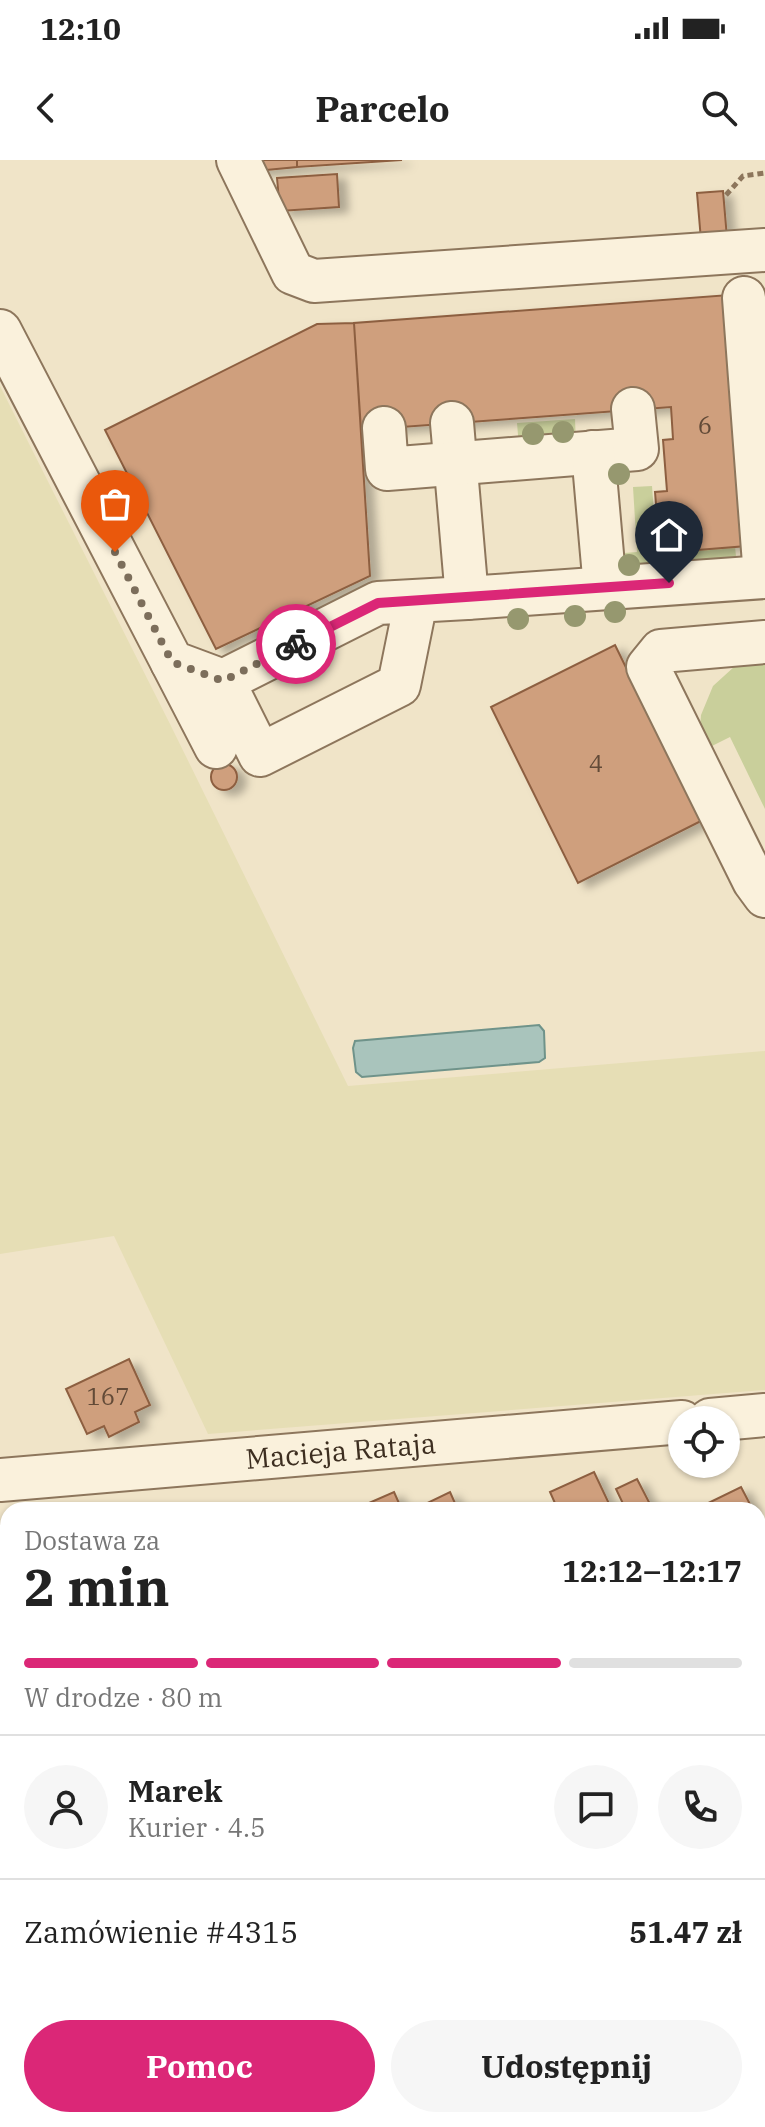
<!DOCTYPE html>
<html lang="pl">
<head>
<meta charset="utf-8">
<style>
	body { margin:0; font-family:"IBM Plex Serif",serif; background:#f6f6f6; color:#222; height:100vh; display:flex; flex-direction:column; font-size:30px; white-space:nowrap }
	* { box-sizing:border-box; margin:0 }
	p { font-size:26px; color:#767676 }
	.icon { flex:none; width:44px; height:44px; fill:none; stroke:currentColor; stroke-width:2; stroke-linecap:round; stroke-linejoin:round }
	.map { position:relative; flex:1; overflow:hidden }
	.drawer { position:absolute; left:0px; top:1342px; width:766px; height:626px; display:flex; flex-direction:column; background:#fff; border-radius:24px 24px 0 0; box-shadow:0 2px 6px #0004 }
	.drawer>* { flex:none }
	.tools { position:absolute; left:668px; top:1246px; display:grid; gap:16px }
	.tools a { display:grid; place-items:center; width:72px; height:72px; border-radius:50%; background:#fff; box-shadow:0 2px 6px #0004; font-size:40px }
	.pin { position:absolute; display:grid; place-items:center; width:68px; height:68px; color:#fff; margin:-82px -34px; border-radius:50% 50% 50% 0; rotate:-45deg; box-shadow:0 0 8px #0007 }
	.pin .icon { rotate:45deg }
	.courier { position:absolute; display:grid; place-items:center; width:80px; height:80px; margin:-40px; border:6px solid #db2777; border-radius:50%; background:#fff; color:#222; box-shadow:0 2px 10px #0007 }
	.summary em { font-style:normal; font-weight:700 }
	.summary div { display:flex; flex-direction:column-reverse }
	.summary { display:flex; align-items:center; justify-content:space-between; height:136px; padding:0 24px }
	h1 { font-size:52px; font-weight:700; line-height:60px }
	.bar { display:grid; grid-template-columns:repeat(4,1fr); gap:12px 8px; align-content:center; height:96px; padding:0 24px }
	.bar i { height:10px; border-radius:6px; background:#e0e0e0 }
	.bar .on { background:#db2777 }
	.bar p { grid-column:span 4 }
	.line { display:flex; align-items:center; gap:20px; padding:0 24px; border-top:2px solid #e0e0e0 }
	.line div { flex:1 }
	.round { display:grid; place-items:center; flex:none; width:84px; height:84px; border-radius:42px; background:#f6f6f6 }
	.action { display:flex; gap:16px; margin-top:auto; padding:16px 24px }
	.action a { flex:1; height:92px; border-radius:48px; background:#db2777; color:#fff; font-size:32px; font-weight:700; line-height:92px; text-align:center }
	.action a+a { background:#f6f6f6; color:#222 }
	.status { display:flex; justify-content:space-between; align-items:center; height:56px; padding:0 40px; background:#fff; direction:ltr }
	.status svg { height:22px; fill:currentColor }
	header { display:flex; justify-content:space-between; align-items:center; height:104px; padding:0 24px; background:#fff; font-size:36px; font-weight:700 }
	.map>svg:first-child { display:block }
	.farmland { fill:#e6deb5 }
	.green { fill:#c9cf9b }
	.water { fill:#a9c4bc; stroke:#6f938a; stroke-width:2 }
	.building { fill:#cf9f7d; stroke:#8d5f41; stroke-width:2; filter:url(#shadow) }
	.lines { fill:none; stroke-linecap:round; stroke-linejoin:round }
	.minor-casing { stroke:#8d765c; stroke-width:46 }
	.path { stroke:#8d765c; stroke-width:5; stroke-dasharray:6 4; stroke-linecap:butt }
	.minor { stroke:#faf1dc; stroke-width:42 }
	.tree { fill:#96986f }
	.done { stroke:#7c6e5b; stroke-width:8; stroke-dasharray:0 14.4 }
	.route { stroke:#db2777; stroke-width:10 }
	.labels { text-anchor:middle; stroke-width:8; stroke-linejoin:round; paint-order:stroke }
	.number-label { font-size:24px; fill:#624a37 }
	.street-label { font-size:28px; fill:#3d2e20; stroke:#f7eed8 }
</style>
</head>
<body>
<div class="status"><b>12:10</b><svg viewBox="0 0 49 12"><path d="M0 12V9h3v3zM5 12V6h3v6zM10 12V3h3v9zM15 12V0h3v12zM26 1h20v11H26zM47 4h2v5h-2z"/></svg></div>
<header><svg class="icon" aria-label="back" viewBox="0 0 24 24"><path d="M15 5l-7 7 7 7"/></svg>Parcelo<svg class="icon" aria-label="search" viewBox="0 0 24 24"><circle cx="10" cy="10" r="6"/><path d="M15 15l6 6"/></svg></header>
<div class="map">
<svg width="765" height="1967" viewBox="0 0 765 1967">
	<defs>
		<filter id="shadow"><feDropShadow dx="9" dy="5" stdDeviation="4" flood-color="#0004"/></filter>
	</defs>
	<rect width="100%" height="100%" fill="#f0e4c8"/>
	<path class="farmland" d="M0,226L170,564L348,926L765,891V1230L208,1274L114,1076L0,1094Z
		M8,1539V1960H758V1660L765,1657V1967H0V1542Z"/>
	<path class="green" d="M575,259L576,283L519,287L517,263Z
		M652,326L657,393L735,386L737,407L628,411L612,394L637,392L633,327Z
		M765,504V649L730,577L710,587L700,568L701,555L713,526L735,506Z"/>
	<path class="water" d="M539,865L544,871L545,898L539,902L362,917L356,912L353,888L355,881Z"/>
	<path class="building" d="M251,0H297V7L256,11Z
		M297,0H402L297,7Z
		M337,14L339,47L280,51L277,18Z
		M723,31L727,78L701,80L697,33Z
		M729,135L747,386L660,393L655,332L667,331L663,280L673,279L671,247L361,270L354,163Z
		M354,163L370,416L216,489L105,270L317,164Z
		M615,485L701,661L578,723L491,547Z
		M211 617a13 13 0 1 1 26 0a13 13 0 1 1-26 0Z
		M129,1199L150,1245L135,1252L139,1262L109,1277L104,1266L87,1274L66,1229Z
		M594,1312L612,1350H558L550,1332Z
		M637,1319L653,1350H626L616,1329Z
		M741,1327L753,1350H694Z
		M394,1332L402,1350H353Z
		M450,1332L458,1350H420L419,1347Z
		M758,1361L765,1376V1410L758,1413Z"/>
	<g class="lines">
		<g class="minor-casing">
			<g id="minor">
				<path d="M238,0L293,113L314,121L765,90"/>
				<path d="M744,138L765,417"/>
				<path d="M0,171L172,502L223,521"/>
				<path d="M452,263L467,438L765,417"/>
				<path d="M384,268L387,309L637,289L633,249"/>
				<path d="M593,292L605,428"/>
				<path d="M416,441L399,525L260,595L223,521L378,443L467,438"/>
				<path d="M765,482L661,491L648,507L754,721L765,736"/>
				<path d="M172,502L216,587"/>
				<path d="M710,1260L765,1255"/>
				<path id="s1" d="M0,1320L682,1262"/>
			</g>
		</g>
		<path class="path" d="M726,35L743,16L765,13"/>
		<use href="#minor" class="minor"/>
	</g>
	<g class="tree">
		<circle cx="563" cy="272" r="11"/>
		<circle cx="533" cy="274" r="11"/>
		<circle cx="619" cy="314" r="11"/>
		<circle cx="629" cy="405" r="11"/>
		<circle cx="615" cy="452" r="11"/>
		<circle cx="575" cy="456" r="11"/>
		<circle cx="518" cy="459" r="11"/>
	</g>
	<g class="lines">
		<path class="done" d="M115,392L172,502L223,521L296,484"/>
		<path class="route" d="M296,484L378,443L669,423"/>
	</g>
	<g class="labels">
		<g class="number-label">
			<text x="705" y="274">6</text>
			<text x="596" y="612">4</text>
			<text x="108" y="1245">167</text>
		</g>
		<g class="street-label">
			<text dy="10" stroke="none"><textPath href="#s1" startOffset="342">Macieja Rataja</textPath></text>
		</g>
	</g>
</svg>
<div class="tools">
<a><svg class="icon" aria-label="locate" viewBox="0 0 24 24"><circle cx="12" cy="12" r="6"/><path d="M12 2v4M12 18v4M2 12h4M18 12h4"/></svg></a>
</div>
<div class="pin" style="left:115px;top:392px;background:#ea580c"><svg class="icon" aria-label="bag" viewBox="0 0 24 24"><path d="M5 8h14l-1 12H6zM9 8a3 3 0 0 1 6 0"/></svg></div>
<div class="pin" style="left:669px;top:423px;background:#1f2937"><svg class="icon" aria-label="home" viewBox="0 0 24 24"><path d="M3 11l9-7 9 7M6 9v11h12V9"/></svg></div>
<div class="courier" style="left:296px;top:484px"><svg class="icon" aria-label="bike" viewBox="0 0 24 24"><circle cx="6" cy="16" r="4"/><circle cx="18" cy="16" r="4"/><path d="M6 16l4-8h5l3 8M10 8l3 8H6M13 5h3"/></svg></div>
<section class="drawer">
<div class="summary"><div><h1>2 min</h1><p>Dostawa za</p></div><em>12:12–12:17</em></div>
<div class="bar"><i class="on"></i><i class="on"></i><i class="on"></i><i></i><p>W drodze · 80 m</p></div>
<div class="line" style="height:144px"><a class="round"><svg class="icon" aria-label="person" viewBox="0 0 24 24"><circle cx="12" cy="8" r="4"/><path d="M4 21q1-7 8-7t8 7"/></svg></a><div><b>Marek</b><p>Kurier · 4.5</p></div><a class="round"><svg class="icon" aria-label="chat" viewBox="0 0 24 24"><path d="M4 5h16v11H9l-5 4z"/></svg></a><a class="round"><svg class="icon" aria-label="phone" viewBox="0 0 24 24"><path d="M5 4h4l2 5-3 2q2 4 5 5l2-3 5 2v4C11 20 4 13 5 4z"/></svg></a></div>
<div class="line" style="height:104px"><div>Zamówienie #4315</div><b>51.47 zł</b></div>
<div class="action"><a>Pomoc</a><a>Udostępnij</a></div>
</section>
</div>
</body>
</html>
